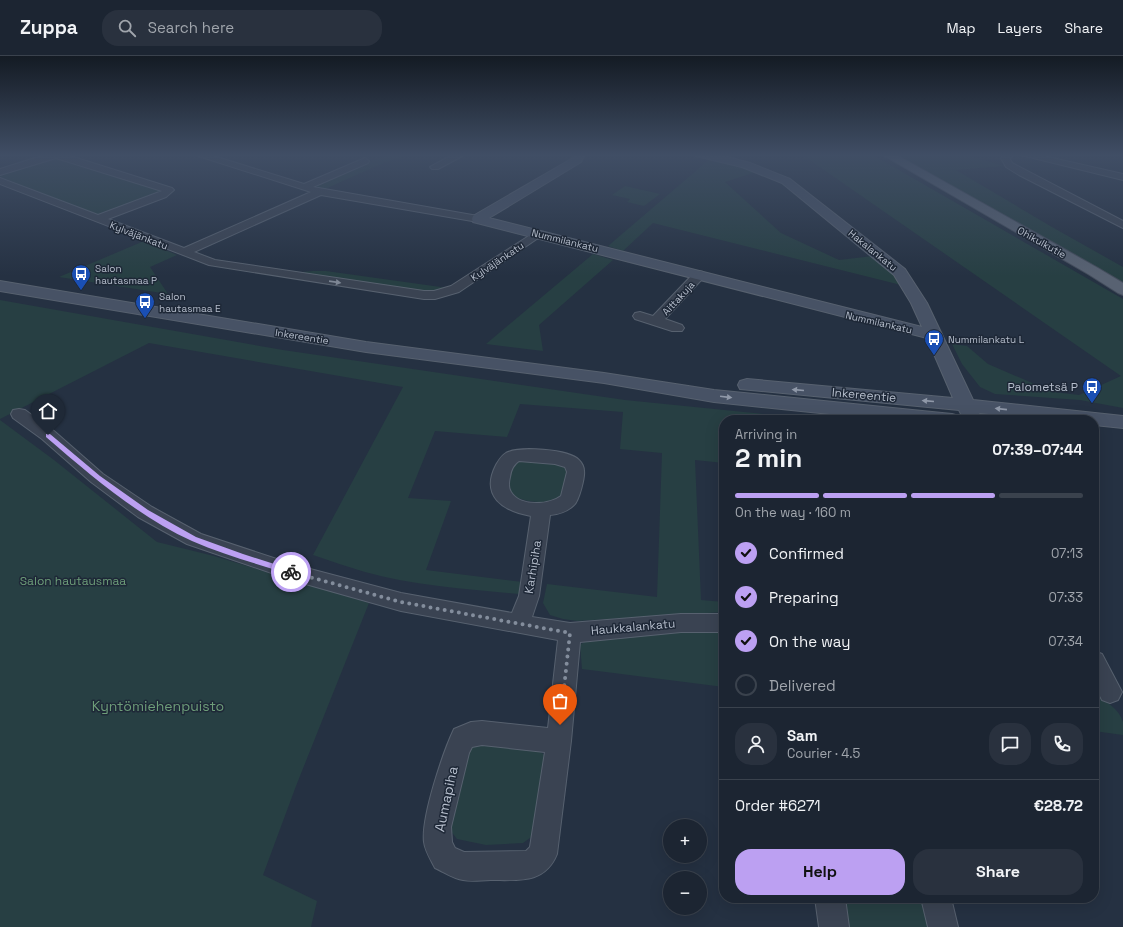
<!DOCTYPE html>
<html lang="en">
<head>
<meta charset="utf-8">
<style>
	body { margin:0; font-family:"Space Grotesk",sans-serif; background:#29313e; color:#f1f3f6; height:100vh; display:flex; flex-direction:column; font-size:15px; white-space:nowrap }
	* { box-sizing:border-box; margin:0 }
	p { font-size:13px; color:#a0a5ac }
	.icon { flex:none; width:22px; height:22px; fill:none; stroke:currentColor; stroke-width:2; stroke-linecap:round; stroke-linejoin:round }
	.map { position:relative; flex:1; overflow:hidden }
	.panel { position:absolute; left:719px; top:359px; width:380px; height:488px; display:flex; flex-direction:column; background:#1c2532; border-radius:16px; box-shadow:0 4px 16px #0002,0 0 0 1px #3a424d }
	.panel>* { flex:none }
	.tools { position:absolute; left:663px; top:763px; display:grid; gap:8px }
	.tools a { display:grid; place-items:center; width:44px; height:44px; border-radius:50%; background:#1c2532; box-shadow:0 4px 16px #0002,0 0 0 1px #3a424d; font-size:20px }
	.pin { position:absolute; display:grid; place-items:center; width:34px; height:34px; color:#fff; margin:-41px -17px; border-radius:50% 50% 50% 0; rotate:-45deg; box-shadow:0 0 4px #0007 }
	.pin .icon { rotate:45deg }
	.courier { position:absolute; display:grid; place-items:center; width:40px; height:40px; margin:-20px; border:3px solid #bca0f2; border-radius:50%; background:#fff; color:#222; box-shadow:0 1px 5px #0007 }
	.head em { font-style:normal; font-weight:700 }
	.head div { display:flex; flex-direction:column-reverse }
	.head { display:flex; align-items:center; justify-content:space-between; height:68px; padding:0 16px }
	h1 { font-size:26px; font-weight:700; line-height:30px }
	.bar { display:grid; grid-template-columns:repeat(4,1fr); gap:6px 4px; align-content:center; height:48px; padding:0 16px }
	.bar i { height:5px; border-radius:3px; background:#3a424d }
	.bar .on { background:#bca0f2 }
	.bar p { grid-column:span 4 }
	.line { display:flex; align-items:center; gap:10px; padding:0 16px; border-top:1px solid #3a424d }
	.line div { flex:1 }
	.round { display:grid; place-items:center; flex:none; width:42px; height:42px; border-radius:16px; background:#29313e }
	ol { padding:0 16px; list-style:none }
	li { display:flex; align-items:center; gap:12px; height:44px }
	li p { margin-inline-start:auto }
	li .icon { padding:4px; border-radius:50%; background:#bca0f2; color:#111; stroke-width:4 }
	li:last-child { color:#a0a5ac }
	li i { width:22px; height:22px; border:2px solid #3a424d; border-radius:50% }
	.action { display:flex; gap:8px; margin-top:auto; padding:8px 16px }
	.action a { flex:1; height:46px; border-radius:16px; background:#bca0f2; color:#111; font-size:16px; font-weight:700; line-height:46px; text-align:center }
	.action a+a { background:#29313e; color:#f1f3f6 }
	header { display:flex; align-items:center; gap:24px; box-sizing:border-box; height:56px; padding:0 20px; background:#1c2532; border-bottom:1px solid #3a424d }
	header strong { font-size:19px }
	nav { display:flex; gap:22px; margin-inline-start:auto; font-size:14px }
	.search { width:280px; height:36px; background:#29313e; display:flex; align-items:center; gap:10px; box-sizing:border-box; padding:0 14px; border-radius:16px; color:#a0a5ac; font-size:15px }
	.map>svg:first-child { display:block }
	.green { fill:#273f43 }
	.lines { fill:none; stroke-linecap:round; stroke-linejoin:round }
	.street-casing { stroke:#57616f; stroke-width:2 }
	.secondary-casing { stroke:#57616f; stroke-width:2 }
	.primary-casing { stroke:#434c5b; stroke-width:2 }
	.street { fill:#3a4352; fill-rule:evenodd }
	.secondary { fill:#475265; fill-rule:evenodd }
	.primary { fill:#586272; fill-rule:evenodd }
	.oneway { fill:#7e8795 }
	.oneway2 { fill:#8f98a8 }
	.route { fill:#bca0f2 }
	.done { stroke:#838d9c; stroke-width:4; stroke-dasharray:0 7.2 }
	.labels { text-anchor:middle; stroke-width:3; stroke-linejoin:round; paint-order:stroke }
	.far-street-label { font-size:10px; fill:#b6becc; stroke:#1e2837 }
	.far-poi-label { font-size:10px; fill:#b6becc; stroke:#1e2837; text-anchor:start }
	.poi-label { font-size:12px; fill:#b6becc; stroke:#1e2837; text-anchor:end }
	.street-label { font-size:12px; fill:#b6becc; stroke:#1e2837 }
	.park-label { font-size:12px; fill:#6d9d79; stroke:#1e2837 }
	.near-park-label { font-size:14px; fill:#6d9d79; stroke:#1e2837 }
	.near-street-label { font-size:14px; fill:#b6becc; stroke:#1e2837 }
</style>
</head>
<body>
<header>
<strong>Zuppa</strong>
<div class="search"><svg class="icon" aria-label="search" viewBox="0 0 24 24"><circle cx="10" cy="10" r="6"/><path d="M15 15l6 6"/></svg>Search here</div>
<nav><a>Map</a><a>Layers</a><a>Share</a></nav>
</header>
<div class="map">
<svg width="1123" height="871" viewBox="0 0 1123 871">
	<rect width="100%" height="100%" fill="#253142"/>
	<path class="green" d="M392,98H410L381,108L325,133L314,130L371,105Z
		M801,98H871L1123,243V352L1080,344L995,338L980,331L962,308L952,288L967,290L988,308L1053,336L1079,339L1121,320Z
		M891,98H961L1004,110L956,114L1052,171L1123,211V226L1093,212Z
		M56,101L164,135L101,159L96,158L0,121L1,118Z
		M711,102L725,105L756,116L725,126L781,177L839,204L873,200L889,213L901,229L653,167L623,195L608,190Z
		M625,130L660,138L644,150L627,146L630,143L612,139Z
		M144,185L177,199L150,211L168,238L59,221Z
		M593,198L613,204L539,269L543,295L486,288Z
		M313,215H326L455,233L435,239L282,218Z
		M0,244L283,294L625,344L822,364H724V407L695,404L701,544L724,546V556L577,565L563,563L550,559L543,547L547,528L657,541L662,397L620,393L623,356L520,348L507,381L435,375L408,442L451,445L426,514L523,526L519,538C468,533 415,530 365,516C348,511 331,505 313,499L403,331L149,287L0,363Z
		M0,364L54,404L157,486L214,500L369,547L296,730L263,819L317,845L311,871H0Z
		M519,404H550L569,412L565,441L546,447L528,445L517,442L508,434C509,422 509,412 519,404Z
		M696,574L724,575V631L582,613L580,589L589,582Z
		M1094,641C1106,644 1119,653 1123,666C1123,669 1123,675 1123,679L1094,675Z
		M481,687L535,693L545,699L534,779L523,787L486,789L457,783L450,774L470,693Z
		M839,842H926L933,871H844Z"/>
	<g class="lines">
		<g class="street-casing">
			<path id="street" d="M48,98H64L172,132L174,134L166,141L108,163L184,192L311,136L192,98H207L304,128L365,102L369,105L368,107L313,131L478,160L483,163L478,166L321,139L194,196L215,204L424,235H434L451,230L535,176H543L544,178L459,236L435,243H424L209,209L0,128V122L98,159L162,135L56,102L0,119V113Z
				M454,98H466L438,113H432L430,111Z
				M1004,98H1014L1010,103L1012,107L1123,165V172L1019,119L1006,111L1001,102Z
				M1017,98H1035L1123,118V124Z
				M699,215L703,216L705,219L703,222L665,263L682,269L684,272L682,275H672L635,263L633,260L635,257L640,256L653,260L695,216Z
				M19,353L25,354L54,375L103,418L152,451L201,478L295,509L401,537L512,557L519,540L531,460C503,455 480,440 496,409C499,404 501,400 506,397C519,390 569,393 579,404C582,407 584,411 584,415C585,421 579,445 574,449C567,456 559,458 550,459L539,540L532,561L570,567L681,558H724V576H681L580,586L571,685L557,798C545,828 519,824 491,824C482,824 472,826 463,824C454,823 444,816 435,812C431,804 425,795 424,786C421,762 443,696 454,673L471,666L482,665L548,672L558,584L401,555L295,525L187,488L138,461L91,426L42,383L13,362L11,358L13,354ZM519,405L555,408L565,411L567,416L561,440C549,449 520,451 511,436C508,432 509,425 510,421C511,414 513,409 519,405ZM482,689L545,696L530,791L526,795L464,796L455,792L452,786L451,771L469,697L472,691Z
				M1094,595L1102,598L1122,636L1118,644L1110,647L1102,644L1094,628Z
				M815,842H845L849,871H819Z
				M921,842H951L958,871H928Z"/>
		</g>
		<g class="secondary-casing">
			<path id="secondary" d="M574,98H585L581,106L489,162L922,271L911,247L894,219L782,127L742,111L696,100L695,98L724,100L750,107L790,123L905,213L927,247L973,344L1123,360V372L1094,369V364H1047L979,357L981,360L978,364H964L959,354L740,333L738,329L740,325L747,323L953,342L927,282L473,166L472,163L473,160L573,102Z
				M0,225L366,286L604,317L714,334L952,358L959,360L962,364H888L714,346L604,327L366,296L0,235Z"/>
		</g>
		<g class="primary-casing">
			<path id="primary" d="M881,98H895L1098,212L1123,227V239L1118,237L1088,218Z"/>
		</g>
		<use href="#street" class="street"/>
		<use href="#secondary" class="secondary"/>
		<use href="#primary" class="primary"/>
	</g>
	<defs><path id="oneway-solid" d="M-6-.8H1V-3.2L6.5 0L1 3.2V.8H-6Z"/></defs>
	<use class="oneway" href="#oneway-solid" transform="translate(335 226) rotate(8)"/>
	<g class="oneway2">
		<use href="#oneway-solid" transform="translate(798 334) rotate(-175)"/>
		<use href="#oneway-solid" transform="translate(726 341) rotate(7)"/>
		<use href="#oneway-solid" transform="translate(928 345) rotate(-175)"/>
		<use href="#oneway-solid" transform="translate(1001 353) rotate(-174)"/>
	</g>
	<linearGradient id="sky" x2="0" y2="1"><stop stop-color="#141b24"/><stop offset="0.45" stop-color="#404e65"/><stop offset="1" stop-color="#404e65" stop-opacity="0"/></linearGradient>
	<rect width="1123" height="220" fill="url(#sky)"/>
	<path class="route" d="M46,378H50L100,420L148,454L196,481L243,498L293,514V518L291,519C258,508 224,499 192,485C139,461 90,419 46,381Z"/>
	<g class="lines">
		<path class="done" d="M291,516L401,546L570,577L560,669"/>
	</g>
	<defs>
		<g id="bus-pin" transform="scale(1)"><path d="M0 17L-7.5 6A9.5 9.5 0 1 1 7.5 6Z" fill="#1a4fb4" stroke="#1e2837"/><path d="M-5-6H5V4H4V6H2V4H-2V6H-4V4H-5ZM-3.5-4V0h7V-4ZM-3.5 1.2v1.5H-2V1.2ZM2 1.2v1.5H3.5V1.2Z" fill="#fff"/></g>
	</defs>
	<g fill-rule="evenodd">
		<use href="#bus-pin" x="81" y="218"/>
		<use href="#bus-pin" x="145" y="246"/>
		<use href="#bus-pin" x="934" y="283"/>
		<use href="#bus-pin" x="1092" y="331"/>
	</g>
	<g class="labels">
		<g class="far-street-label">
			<text transform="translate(139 179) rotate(21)" y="4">Kylväjänkatu</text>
			<text transform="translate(565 184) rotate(14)" y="4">Nummilankatu</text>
			<text transform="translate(1042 186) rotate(29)" y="4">Ohikulkutie</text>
			<text transform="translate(873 194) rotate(39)" y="4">Hakalankatu</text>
			<text transform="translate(497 205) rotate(-34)" y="4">Kylväjänkatu</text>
			<text transform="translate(678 242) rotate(-47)" y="4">Aittakuja</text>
			<text transform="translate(879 266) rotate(13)" y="4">Nummilankatu</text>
			<text transform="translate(302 280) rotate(9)" y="4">Inkereentie</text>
		</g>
		<g class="far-poi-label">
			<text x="95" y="216">Salon<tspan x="95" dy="12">hautasmaa P</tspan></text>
			<text x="159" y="244">Salon<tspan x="159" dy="12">hautasmaa E</tspan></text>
			<text x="948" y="287">Nummilankatu L</text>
		</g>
		<g class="poi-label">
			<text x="1078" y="335">Palometsä P</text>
		</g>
		<g class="street-label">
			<text transform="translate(864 339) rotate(5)" y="4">Inkereentie</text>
			<text transform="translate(533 511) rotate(-81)" y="4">Karhipiha</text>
			<text transform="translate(633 571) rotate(-5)" y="4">Haukkalankatu</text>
		</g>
		<g class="park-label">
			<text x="73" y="529">Salon hautausmaa</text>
		</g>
		<g class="near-park-label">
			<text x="158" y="655">Kyntömiehenpuisto</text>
		</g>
		<g class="near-street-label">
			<text transform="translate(446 743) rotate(-78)" y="5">Aumapiha</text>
		</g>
	</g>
</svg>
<div class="tools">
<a>+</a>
<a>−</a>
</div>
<div class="pin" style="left:560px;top:669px;background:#ea580c"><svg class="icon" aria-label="bag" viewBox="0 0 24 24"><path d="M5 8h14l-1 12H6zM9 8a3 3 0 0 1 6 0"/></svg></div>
<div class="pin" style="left:48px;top:379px;background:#1f2937"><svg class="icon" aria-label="home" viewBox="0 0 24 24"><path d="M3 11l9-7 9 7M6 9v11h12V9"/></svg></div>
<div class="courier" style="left:291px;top:516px"><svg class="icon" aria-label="bike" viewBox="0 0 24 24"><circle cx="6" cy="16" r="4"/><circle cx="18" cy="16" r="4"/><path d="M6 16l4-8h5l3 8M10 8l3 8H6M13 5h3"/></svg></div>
<section class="panel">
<div class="head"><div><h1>2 min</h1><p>Arriving in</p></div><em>07:39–07:44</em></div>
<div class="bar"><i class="on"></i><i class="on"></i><i class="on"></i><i></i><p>On the way · 160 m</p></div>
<ol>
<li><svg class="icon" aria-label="check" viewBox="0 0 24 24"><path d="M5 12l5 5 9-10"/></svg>Confirmed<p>07:13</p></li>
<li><svg class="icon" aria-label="check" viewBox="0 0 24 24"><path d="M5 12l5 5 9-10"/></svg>Preparing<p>07:33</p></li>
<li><svg class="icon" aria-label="check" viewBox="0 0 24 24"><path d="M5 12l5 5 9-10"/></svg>On the way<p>07:34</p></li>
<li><i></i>Delivered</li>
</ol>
<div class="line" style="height:72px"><a class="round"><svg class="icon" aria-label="person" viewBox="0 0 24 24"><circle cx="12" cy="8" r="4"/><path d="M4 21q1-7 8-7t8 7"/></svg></a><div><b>Sam</b><p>Courier · 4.5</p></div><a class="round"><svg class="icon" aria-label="chat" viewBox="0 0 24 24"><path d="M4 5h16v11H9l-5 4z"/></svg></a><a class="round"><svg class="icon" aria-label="phone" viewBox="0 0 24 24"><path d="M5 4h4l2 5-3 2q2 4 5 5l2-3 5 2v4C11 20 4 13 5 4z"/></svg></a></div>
<div class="line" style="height:52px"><div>Order #6271</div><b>€28.72</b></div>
<div class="action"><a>Help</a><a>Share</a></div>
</section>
</div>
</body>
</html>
